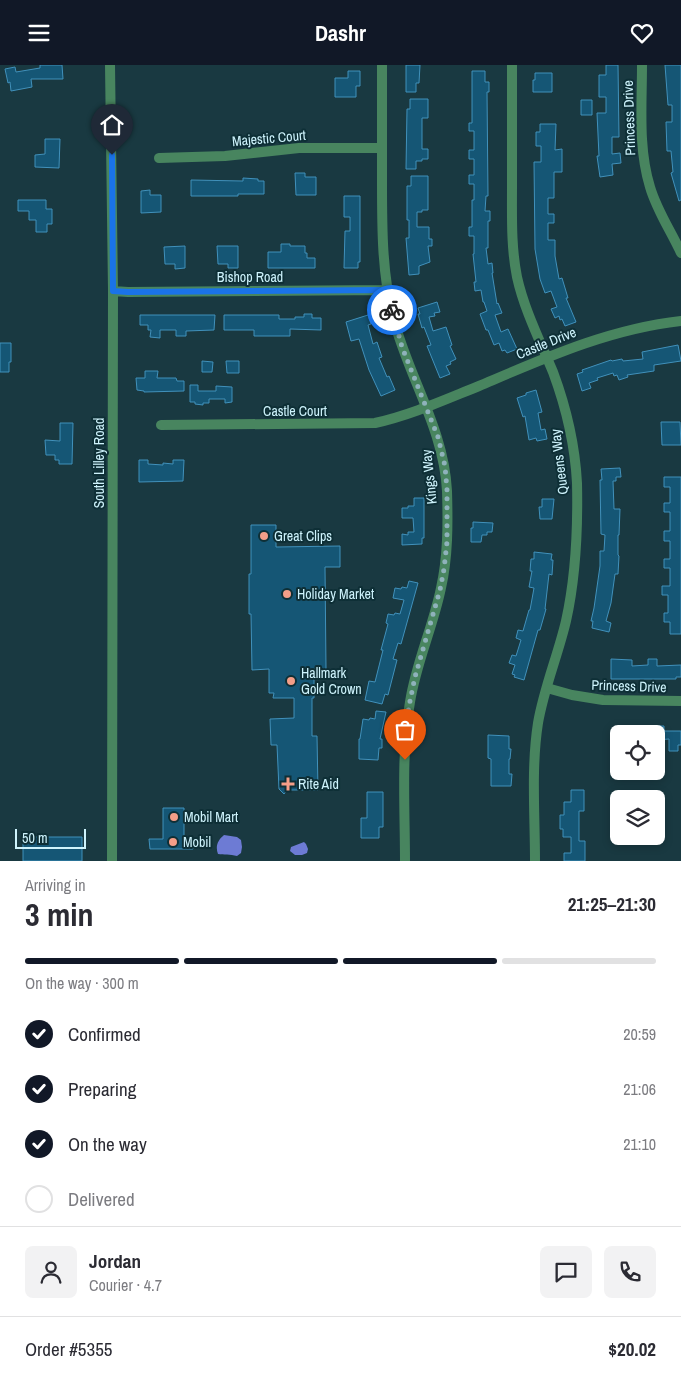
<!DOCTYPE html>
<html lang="en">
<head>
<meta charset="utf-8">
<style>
	body { margin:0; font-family:"Archivo Narrow",sans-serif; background:#f2f2f3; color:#2b2b33; height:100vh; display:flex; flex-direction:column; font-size:19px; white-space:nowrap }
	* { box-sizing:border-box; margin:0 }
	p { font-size:16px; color:#7c7c81 }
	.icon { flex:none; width:28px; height:28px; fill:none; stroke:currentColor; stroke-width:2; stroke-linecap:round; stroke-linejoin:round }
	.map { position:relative; height:796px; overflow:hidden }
	.panel { display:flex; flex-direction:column; background:#fff; flex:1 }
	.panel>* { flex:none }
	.fabs { position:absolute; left:610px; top:660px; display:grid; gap:10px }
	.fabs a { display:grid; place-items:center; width:55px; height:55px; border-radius:8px; background:#fff; box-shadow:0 2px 8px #0003; font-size:25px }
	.scale { position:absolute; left:15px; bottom:12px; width:71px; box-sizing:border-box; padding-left:5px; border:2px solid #cef3fc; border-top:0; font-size:14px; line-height:18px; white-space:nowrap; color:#cef3fc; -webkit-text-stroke:4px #0e2f36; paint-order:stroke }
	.pin { position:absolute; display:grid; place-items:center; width:42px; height:42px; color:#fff; margin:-51px -21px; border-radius:50% 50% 50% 0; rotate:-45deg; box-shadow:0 0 5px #0007 }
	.pin .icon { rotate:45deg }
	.courier { position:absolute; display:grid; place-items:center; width:50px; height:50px; margin:-25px; border:4px solid #1a73e8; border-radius:50%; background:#fff; color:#222; box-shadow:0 1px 6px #0007 }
	.overview em { font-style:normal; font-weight:700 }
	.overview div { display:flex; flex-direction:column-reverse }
	.overview { display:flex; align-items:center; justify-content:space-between; height:85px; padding:0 25px }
	h1 { font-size:32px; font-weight:700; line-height:38px }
	.bar { display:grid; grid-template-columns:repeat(4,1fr); gap:8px 5px; align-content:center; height:60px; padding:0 25px }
	.bar i { height:6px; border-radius:4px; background:#e1e1e2 }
	.bar .on { background:#111827 }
	.bar p { grid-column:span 4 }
	.line { display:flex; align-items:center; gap:12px; padding:0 25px; border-top:1px solid #e1e1e2 }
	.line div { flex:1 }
	.round { display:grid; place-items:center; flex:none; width:52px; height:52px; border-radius:8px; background:#f2f2f3 }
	ol { padding:0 25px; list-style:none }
	li { display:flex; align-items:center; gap:15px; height:55px }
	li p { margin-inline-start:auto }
	li .icon { padding:5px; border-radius:50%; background:#111827; color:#fff; stroke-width:4 }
	li:last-child { color:#7c7c81 }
	li i { width:28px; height:28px; border:2px solid #e1e1e2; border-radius:50% }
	header { display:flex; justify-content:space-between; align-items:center; height:65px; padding:0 25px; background:#111827; color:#fff; font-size:22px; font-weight:700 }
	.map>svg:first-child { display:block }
	.water { fill:#6d7bd4 }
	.building { fill:#155675; stroke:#4191bb }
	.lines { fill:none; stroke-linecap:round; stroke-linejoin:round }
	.minor { stroke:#48855f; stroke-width:10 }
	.done { stroke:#8fb2bb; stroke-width:5; stroke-dasharray:0 9 }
	.route { stroke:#1a73e8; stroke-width:6 }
	.poi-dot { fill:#f49e88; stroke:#0e2f36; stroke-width:2 }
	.labels { text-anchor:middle; stroke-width:4; stroke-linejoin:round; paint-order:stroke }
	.street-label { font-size:14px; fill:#cef3fc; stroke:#0e2f36 }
	.poi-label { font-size:14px; fill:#cef3fc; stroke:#0e2f36; text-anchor:start }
</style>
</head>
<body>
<header><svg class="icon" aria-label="menu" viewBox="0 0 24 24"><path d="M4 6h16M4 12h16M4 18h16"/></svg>Dashr<svg class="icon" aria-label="heart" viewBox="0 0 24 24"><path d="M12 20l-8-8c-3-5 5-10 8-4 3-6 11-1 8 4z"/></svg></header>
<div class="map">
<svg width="681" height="796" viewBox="0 0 681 796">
	<rect width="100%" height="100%" fill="#193941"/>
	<path class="water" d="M224,770L237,772L241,775L242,782L241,788L237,791C230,789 224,790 218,789C215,781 218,775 224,770Z
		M304,777L306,779L308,784L307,788L302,790H295L290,786L291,782Z"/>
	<path class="building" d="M40,0H62L63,14H31L32,22L11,26L10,17L8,18L5,4L15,2L16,7L40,3Z
		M406,0H420L419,18H416V27H406Z
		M606,0H618L619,72H612V89L620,88L621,98L612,99L613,110L600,112L597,91H599L597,48H606V32H599V10H606Z
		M665,0H681V135L679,136L671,108L673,107L671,86H667L666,57H672V40H668Z
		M348,6H360V21H356V32H335V13H348Z
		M472,6H485V17H489V27H487L488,131H486L485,146H490V156H488V183H486L488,199L492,198L493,208H492L497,239L498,238L502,248L495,250L501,267L508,264L517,284L507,288L505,285L502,286L499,278L494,280L488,265H486L480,249L487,246L484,237H483L481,225L475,226L474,217H476L473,189H474V171H469V162H472V135H474V119H469V110H474V94H469V85H474V66H469V58H472Z
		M535,8H552V27H533V15H535Z
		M410,34H428V53H422V84H428V94H422V96H416V104H406L407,44H410Z
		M581,35H592V50H581Z
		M540,59H556L555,85L562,84V107H554V133H548V149H554V158H548V175H555V191L559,214L562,213L568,233H566L576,257L565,261L562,254L560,255L559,251L555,253L551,244L557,242L551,226L545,228L540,214L535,184L534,97H541V81H536V67H540Z
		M45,74H60L59,103L35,102V90L45,89Z
		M295,108H305V112H316V130H296Z
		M411,111H428V145H422V147H417V162H429V174H432V181H428L430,197L419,201V209L409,210L406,173H409V155H407V121H411Z
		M243,113L258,114V116H264V129H238V131H191V115L243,116Z
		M150,125V130H161V147L141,148V126Z
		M344,131H360V197H358V203H344L345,166H350V152H344Z
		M18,135H46V144H52V159H47V167H36V155H29V146H18Z
		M281,179H290V181H305V188H307V193H315V203H268V187H281Z
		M185,181V203L175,204V199H165L164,182Z
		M217,181H238V203H228V199H218Z
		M437,237L440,247L434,248L435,251L429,252L433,266L446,262L452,280L450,281L456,294L450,297L451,299L446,301L450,309L440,313L427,281L431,280L424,262L422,263L418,249H420L418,243Z
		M304,249H312V253H321V265L290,264V271H254V265H224V250H279V254H295V252H304Z
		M140,250H215L214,265L186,266V271H176V265H160V273L150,272L151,265H148V260H140Z
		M368,250L371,259L368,260L373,279L377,277L382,292L379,293L387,312L389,311L395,325L381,331L369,305L359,274L351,276L346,257Z
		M0,278H11V297H9V307H0Z
		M678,280L681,296L654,300V306L627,310L628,312L619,315L617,310L614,311L613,308L597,313L598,315L589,318L591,323L582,326L577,309L583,307L582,305L611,295L612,296L622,294L623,296L643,294L642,287Z
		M202,296L213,297L212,307H202Z
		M226,296H239V308H227Z
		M145,306H158L157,313H176L177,316H184V326L144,327V326L137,325L136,313H145Z
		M190,320H198V326H216V321L232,322V337L225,338V334H209V338H203V340L195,339V337H190Z
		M536,325L542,347L538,348L541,365L545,364L547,374L537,376L536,373L529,375L525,351L523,352L517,333L526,330V328Z
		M661,357H680L681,380H662Z
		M60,358H73L72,399H59V395H55V390H46L45,375L60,376Z
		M139,395H148V399L163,400V398L173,399V395H184L183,416L139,417Z
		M620,403L621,412H616V416H613L614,444H620L619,470H618V490L619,491L618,509H615L611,538L606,556L611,558L609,567L592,563L593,556H591L594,543L600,501V486H604L605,470L601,469L600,415H602L601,404Z
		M664,412H681V569H670V557H664V548H668V530H662V521H670V503H664V494H670V476H664V466H670V447H664V438H670V422H664Z
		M414,433H424V473H422V479L402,480V469L408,470V467H414L413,453H402V443H408V441H414Z
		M542,434H554L552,454H540L539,442H542Z
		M473,457L493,458L492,467H487V470H482L481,477H471V463H473Z
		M251,460H276V482L340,481V502H325L326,604H314V633H312V671H317L318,725H287L284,729L279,724L277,680H271L270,654L294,653V633H273L274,628H269V604L252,605L251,549H249V509H251Z
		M534,487L552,489L551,495H553L552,510L549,509L545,544H546L540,565H538L524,615L514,612L515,610L512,609L515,600L509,598L512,590L516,591L521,575L516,573L518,565L523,566L529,545H530L534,523L529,522L532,506H530L531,494H534Z
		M409,516L418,518L401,579L398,578L393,594L397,595L388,630L385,629L382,639L365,635L369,616L375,617L383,585H381L388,559L386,558L388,549L394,550L395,548L400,549L404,535L393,533L395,523L401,524L402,522L407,523Z
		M611,594L632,595V601L648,600V594H657V601L681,600V612H676V614H611Z
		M376,646L386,647L380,674H382V683H379L378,695L359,694V674H360L363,654L369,655L370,653L375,654Z
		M628,661H664V666H681V680H678V686H669V674L656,675V669H628Z
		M488,670L509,671V684H511L510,694H509V709H512L511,721H491V694L488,693Z
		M571,725H584V746H579V776H585V796H564V788H571V772H563V764H560V750H564V737H571Z
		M367,727H383V762H379V773H361V753H367Z
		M163,743H184V773H192L193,784H150L149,774H163Z
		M23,772H82V796H23Z"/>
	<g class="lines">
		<path class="minor" d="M110,0L113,226L112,796
			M382,0C382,39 382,79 382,118C382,163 382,208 393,252C408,311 444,364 447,426C448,459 448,492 441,523C433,562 416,598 410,637C401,689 405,744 405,796
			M512,0C512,41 512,81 512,122C512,152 511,182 517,212C524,244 540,276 553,307C566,342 575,380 577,418C578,464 576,511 566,556C558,590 544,623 538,658C531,703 535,750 535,796
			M642,0C642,41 638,83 650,122C657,146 671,166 681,188
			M159,93L225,91L299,83H382
			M113,226L128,227L387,225
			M161,360L375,358C411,350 444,335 479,321C545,293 609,264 681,256
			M547,623L572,630L603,635L681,636"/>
	</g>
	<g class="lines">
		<path class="done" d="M392,245L402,282L438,372L445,401L447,425V477L444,504L440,525L415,612L410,636L407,654L405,695"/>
		<path class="route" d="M112,90L113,226L128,227L388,225L392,245"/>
	</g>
	<g class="poi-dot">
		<circle cx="264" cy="471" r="5"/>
		<circle cx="287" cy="529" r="5"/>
		<circle cx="291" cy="616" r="5"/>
		<path d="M285.5 711.5h5v5h5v5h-5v5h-5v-5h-5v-5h5z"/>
		<circle cx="174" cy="752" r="5"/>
		<circle cx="173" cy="777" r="5"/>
	</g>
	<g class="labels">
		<g class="street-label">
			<text transform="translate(629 53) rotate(-92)" y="5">Princess Drive</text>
			<text transform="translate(269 73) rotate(-5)" y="5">Majestic Court</text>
			<text x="250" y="217">Bishop Road</text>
			<text transform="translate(546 278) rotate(-22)" y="5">Castle Drive</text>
			<text x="295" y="351">Castle Court</text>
			<text transform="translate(559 397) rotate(-97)" y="5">Queens Way</text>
			<text transform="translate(99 398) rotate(-90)" y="5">South Lilley Road</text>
			<text transform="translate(429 412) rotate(-96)" y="5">Kings Way</text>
			<text transform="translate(629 621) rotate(2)" y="5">Princess Drive</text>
		</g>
		<g class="poi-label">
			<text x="274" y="476">Great Clips</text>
			<text x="297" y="534">Holiday Market</text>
			<text x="301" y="613">Hallmark<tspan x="301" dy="16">Gold Crown</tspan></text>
			<text x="298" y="724">Rite Aid</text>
			<text x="184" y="757">Mobil Mart</text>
			<text x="183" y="782">Mobil</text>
		</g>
	</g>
</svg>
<div class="fabs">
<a><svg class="icon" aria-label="locate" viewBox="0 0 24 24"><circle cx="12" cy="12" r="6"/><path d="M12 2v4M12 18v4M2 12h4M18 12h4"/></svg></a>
<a><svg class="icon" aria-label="layers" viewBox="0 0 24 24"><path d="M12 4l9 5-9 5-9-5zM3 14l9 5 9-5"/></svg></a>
</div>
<div class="scale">50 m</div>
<div class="pin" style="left:405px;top:695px;background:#ea580c"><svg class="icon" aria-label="bag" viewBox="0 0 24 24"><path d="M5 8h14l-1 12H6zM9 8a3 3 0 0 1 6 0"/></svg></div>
<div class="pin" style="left:112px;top:90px;background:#1f2937"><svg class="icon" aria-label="home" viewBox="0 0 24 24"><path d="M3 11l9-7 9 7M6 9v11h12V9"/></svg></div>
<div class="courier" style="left:392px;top:245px"><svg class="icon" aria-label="bike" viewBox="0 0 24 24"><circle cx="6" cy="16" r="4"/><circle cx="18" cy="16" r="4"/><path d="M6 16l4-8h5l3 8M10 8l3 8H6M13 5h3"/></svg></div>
</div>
<section class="panel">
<div class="overview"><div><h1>3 min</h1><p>Arriving in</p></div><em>21:25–21:30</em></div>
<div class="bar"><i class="on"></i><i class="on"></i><i class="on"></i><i></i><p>On the way · 300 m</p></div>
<ol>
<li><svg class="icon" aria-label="check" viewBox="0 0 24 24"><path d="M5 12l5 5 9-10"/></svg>Confirmed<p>20:59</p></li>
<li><svg class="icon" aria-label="check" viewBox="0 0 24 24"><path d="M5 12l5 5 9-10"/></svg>Preparing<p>21:06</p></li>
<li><svg class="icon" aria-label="check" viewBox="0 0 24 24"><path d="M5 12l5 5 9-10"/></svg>On the way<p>21:10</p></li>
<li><i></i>Delivered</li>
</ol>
<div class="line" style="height:90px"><a class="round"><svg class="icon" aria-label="person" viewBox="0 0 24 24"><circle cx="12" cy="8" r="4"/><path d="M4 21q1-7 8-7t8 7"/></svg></a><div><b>Jordan</b><p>Courier · 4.7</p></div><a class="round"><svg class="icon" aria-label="chat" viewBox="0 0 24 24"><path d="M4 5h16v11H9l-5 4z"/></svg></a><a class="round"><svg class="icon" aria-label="phone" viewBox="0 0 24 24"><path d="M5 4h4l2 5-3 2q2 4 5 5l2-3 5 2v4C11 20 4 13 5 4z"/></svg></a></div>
<div class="line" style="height:65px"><div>Order #5355</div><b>$20.02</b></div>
</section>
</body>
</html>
